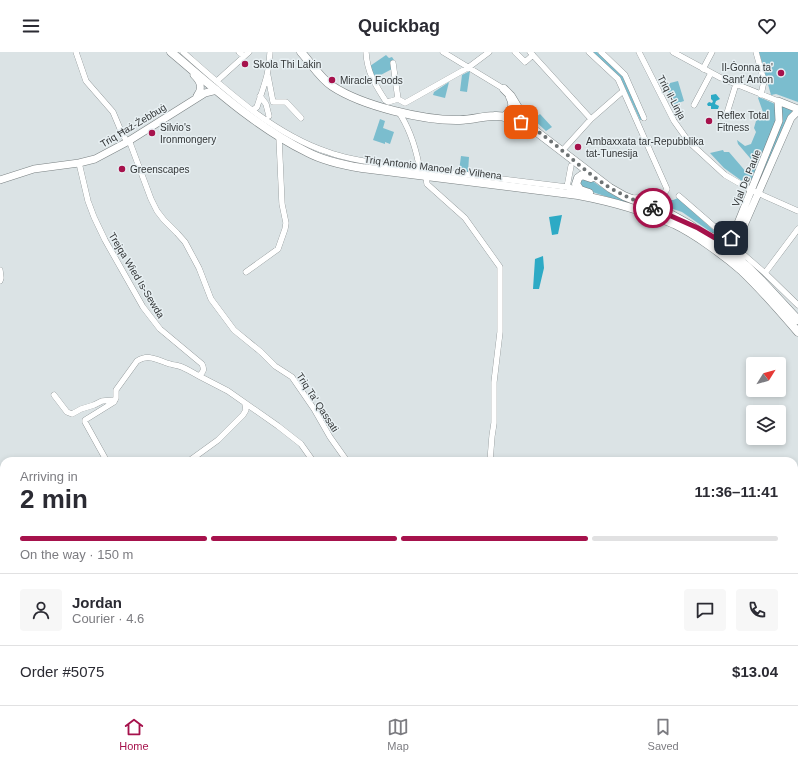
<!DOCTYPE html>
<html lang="en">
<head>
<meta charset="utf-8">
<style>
	body { margin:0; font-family:Helvetica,sans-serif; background:#f7f7f7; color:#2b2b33; height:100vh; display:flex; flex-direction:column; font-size:15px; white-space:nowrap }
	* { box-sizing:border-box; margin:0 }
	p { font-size:13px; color:#7c7c81 }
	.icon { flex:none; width:22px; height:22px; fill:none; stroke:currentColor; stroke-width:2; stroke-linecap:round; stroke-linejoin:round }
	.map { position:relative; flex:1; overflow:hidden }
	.details { position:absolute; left:0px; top:405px; width:798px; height:248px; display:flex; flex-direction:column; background:#fff; border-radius:12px 12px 0 0; box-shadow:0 2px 6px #0003 }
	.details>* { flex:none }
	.needle { width:26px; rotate:53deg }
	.fabs { position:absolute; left:746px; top:305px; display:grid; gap:8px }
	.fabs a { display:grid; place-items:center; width:40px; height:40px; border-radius:4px; background:#fff; box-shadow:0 2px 6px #0003; font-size:20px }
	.pin { position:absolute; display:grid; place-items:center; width:34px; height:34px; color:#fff; margin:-17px; border-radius:8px; box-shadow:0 2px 6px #0006 }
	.courier { position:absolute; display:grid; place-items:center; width:40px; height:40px; margin:-20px; border:3px solid #a6124c; border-radius:50%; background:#fff; color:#222; box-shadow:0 1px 5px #0007 }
	.headline em { font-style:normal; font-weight:800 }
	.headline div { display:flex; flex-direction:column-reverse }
	.headline { display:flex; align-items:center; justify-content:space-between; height:68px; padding:0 20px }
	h1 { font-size:26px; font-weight:800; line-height:30px }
	.bar { display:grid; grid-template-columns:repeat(4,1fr); gap:6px 4px; align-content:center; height:48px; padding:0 20px }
	.bar i { height:5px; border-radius:3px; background:#e1e1e2 }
	.bar .on { background:#a6124c }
	.bar p { grid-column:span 4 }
	.line { display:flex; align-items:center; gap:10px; padding:0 20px; border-top:1px solid #e1e1e2 }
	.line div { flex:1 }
	.round { display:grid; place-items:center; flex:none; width:42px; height:42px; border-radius:4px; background:#f7f7f7 }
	header { display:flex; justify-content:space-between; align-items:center; height:52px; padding:0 20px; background:#fff; font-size:18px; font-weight:800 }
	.tabs { display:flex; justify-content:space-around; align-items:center; height:56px; border-top:1px solid #e1e1e2; background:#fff; font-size:11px; color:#7c7c81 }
	.tabs a { display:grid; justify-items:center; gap:2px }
	.tabs .on { color:#a6124c }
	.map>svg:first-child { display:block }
	.green { fill:#7bbdce }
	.water { fill:#2daac5 }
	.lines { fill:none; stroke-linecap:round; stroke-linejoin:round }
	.stream { stroke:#2daac5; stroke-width:1 }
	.minor-casing { stroke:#798082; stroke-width:6 }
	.major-casing { stroke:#798082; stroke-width:8 }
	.highway-casing { stroke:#798082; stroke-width:9 }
	.minor { stroke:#fff; stroke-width:5.5 }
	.major { stroke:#fff; stroke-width:7 }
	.highway { stroke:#fff; stroke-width:8 }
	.done { stroke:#6e7374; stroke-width:4; stroke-dasharray:0 7.2 }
	.route { stroke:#a6124c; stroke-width:5 }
	.poi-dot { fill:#a6124c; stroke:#e8f0f3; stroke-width:1.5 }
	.labels { text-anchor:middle; stroke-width:3; stroke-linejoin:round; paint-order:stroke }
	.poi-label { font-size:10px; fill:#333637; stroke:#e8f0f3; text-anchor:start }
	.street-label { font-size:10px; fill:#333637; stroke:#e8f0f3 }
</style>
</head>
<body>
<header><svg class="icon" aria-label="menu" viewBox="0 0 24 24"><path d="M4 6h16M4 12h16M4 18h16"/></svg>Quickbag<svg class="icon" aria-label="heart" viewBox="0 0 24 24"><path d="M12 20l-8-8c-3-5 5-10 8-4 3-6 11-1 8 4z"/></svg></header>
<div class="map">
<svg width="798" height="653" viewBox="0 0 798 653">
	<rect width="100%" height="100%" fill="#dbe3e5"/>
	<path class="green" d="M592,0H597L622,23L643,67L640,68L620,25Z
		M759,0H798V50L776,42L771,43Z
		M386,3L389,6L392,5L394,8L391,11L392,17L375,26L370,14Z
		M470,19L467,40L460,39L462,23Z
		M678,29L684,49L672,53L666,32Z
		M449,30L445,46L433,43L434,40Z
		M759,45L775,52L776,69L753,127L742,129L724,116L710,101L723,98L724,100H729L747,121L756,113L738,92L737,88L745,94L751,92L756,80L754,76L756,69L759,67L763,60L758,46Z
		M780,52L794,59L760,133L757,132L782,66Z
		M540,62L552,75L546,79L533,67Z
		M380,67L385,69L383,76L394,80L390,92L385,90V92L373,88Z
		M461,104L469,105L468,120L459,119Z
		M588,126L613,143L652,158L651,159L580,136L579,127Z
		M678,146L722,186L724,185L726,188L718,185L682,160L643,147L673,148Z"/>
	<path class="water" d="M716,42L720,47L716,49L715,52L719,54L718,57H711V54H708L707,52L709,50L712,51L713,49L711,47V43Z
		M562,163L558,182L552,183L549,165Z
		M543,204L544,216L539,237H533L535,207Z"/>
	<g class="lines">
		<path class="stream" d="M403,649L404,653"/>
		<g class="minor-casing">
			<path id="minor" d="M76,0L86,29L113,60L121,79L127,90
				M183,0C225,37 273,82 328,100C347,107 368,110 388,113L567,135L580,138
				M239,0L244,4
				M366,0C367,20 375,32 385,48L388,50L398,47L405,51L469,15L489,0
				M443,0L504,37
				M515,0L525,10L533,3
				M530,0L591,67
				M589,0L618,27L667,137L662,145L632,146
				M601,0L625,23L644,66
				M639,0L674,69L689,90L725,123L751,138L798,159
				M673,0L721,26L778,49
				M756,0L764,29L761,43
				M393,11L398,47
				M703,17L712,0
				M268,24L273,50H286L301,66
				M216,29L218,28L249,0
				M260,44L266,52L269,64
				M694,53L711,21
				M253,58L257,55C263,36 270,20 270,0
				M398,59C409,75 415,93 419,113L414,116
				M727,61L736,32
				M129,88L151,147L157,159L164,168L177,181L185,190L199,216L211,247L234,278L261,300L275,314L292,325L314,357L330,385L347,409
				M562,99L591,67L623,39
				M79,111L88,149L94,165L105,188L143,255L160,277L202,312C205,318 203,320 199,324L228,339L278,374L301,392L313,409
				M426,125L427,132L465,166L500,215V280L494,330V371L492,384L490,409
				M567,135L571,114
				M679,144L724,183L731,186
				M738,189L740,196L743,202L765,221L798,253
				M0,218L1,226L0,229
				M246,220L278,197L285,177L286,171L282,152L279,85
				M765,221L798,177
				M54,343L67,360L72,362L81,357L94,353L102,349L115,348
				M105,406L85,370V368L114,350L116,346V338L137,309C149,301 159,309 170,312C173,313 176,313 179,314C186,316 193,321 199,324
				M189,409L218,388L243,363L246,358L245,352
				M0,451H4
				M794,522L798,520
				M0,535L4,538
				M18,649V653
				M162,649L179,653
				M399,649L400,653
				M553,649L555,653
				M465,653L466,649
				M539,653L549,649"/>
		</g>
		<g class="major-casing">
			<path id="major" d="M194,23C201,30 203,36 197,44
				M0,128L34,117L79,111L95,107L127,90L205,41L217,38
				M711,184L722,190H728L734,181L779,69L778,49L798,57
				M742,208L736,202L735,194L791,66L798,59"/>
		</g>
		<g class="highway-casing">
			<path id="highway" d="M171,0C214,36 256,75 307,100C324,109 343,113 362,116L578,143C610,149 645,159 674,172C695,182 725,204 742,219C762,238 780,259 798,280
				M301,0C311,11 320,26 332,34C362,54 425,69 460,68C472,68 483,64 494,64C506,63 517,69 529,74L610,136L624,144L672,163L690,173L747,214L761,228L798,268
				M504,37L511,44L529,74
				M504,65C511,59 515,54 510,45
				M589,141L580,138L576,132L578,126L582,123L591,126"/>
		</g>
		<use href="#minor" class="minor"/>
		<use href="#major" class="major"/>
		<use href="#highway" class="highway"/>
	</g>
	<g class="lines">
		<path class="done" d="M521,70C547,82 570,107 593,124C612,139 631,147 653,156"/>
		<path class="route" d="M653,156L698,176L722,190H728L731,186"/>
	</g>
	<g class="poi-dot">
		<circle cx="245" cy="12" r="4"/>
		<circle cx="781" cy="21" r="4"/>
		<circle cx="332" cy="28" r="4"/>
		<circle cx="709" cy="69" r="4"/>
		<circle cx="152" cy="81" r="4"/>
		<circle cx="578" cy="95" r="4"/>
		<circle cx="122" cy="117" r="4"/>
	</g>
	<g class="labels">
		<g class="poi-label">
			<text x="253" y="16">Skola Thi Lakin</text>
			<text x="773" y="19" text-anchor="end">Il-Ġonna ta'<tspan x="773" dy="12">Sant' Anton</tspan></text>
			<text x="340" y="32">Miracle Foods</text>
			<text x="717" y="67">Reflex Total<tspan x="717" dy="12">Fitness</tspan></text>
			<text x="160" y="79">Silvio's<tspan x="160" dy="12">Ironmongery</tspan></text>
			<text x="586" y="93">Ambaxxata tar-Repubblika<tspan x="586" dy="12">tat-Tunesija</tspan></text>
			<text x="130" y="121">Greenscapes</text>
		</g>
		<g class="street-label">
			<text transform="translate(672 45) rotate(62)" y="4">Triq il-Linja</text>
			<text transform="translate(133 73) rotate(-31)" y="4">Triq Ħaż-Żebbuġ</text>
			<text transform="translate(433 115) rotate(7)" y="4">Triq Antonio Manoel de Vilhena</text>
			<text transform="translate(746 126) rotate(-68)" y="4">Vjal De Paule</text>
			<text transform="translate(137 223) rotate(59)" y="4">Trejqa Wied Is-Sewda</text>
			<text transform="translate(318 350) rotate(57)" y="4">Triq Ta' Qassati</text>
		</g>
	</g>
</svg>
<div class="fabs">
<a><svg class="needle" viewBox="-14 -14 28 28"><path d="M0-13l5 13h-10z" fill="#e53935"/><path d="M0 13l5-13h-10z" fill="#7c7c81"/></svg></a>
<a><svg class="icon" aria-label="layers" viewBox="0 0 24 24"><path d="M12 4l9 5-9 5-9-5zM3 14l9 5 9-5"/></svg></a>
</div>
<div class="pin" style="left:521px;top:70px;background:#ea580c"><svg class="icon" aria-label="bag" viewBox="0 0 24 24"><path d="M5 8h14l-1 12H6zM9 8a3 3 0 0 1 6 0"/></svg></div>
<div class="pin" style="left:731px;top:186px;background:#1f2937"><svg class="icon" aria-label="home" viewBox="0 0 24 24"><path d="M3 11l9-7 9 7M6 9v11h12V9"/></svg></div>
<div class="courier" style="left:653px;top:156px"><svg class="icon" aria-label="bike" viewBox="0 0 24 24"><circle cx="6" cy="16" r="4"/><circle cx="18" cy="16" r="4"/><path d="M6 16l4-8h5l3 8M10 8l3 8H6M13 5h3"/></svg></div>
<section class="details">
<div class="headline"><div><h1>2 min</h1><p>Arriving in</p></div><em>11:36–11:41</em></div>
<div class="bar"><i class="on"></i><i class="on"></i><i class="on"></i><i></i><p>On the way · 150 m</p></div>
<div class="line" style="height:72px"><a class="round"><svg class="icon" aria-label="person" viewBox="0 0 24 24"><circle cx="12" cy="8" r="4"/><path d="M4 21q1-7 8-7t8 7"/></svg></a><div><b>Jordan</b><p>Courier · 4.6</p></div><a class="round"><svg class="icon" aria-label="chat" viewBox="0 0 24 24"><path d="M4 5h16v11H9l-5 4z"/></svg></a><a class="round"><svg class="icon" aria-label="phone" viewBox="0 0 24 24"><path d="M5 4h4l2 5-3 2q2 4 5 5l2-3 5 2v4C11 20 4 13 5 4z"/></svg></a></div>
<div class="line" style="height:52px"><div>Order #5075</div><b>$13.04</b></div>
</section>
</div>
<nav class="tabs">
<a class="on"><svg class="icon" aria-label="home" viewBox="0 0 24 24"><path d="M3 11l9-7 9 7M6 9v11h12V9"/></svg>Home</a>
<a><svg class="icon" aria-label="map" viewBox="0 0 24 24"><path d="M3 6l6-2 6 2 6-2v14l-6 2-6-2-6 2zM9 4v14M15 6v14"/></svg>Map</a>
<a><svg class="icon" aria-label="saved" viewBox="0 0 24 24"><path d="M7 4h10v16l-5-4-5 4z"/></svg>Saved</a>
</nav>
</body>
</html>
